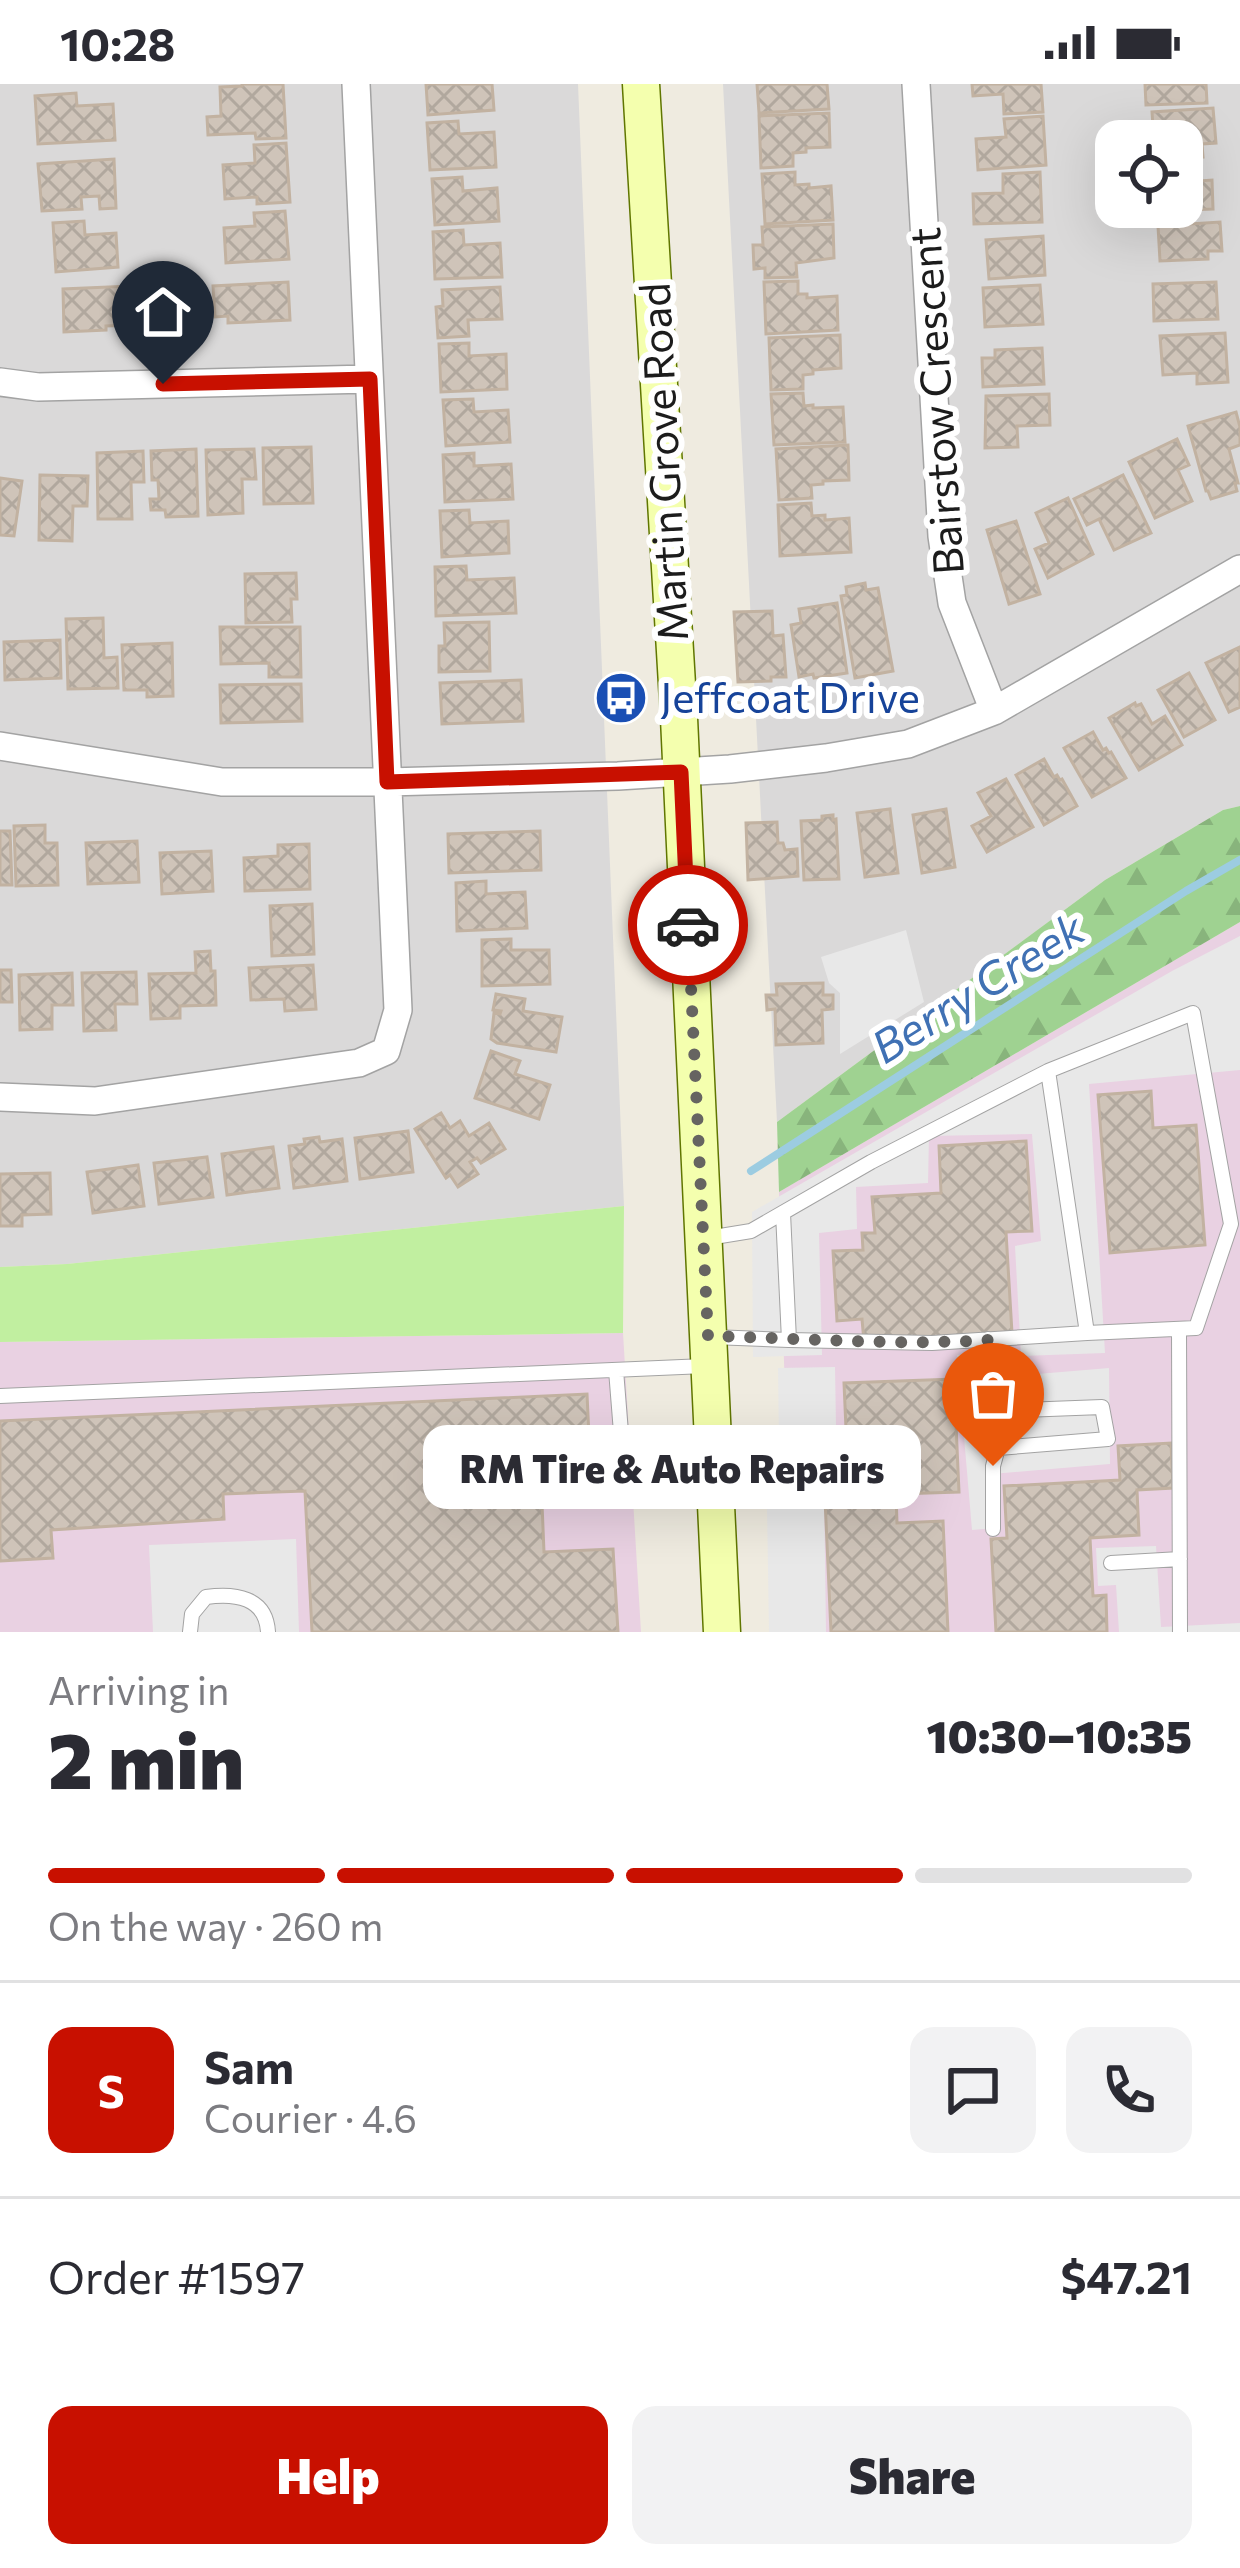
<!DOCTYPE html>
<html lang="en">
<head>
<meta charset="utf-8">
<style>
	body { margin:0; font-family:Commissioner,sans-serif; background:#f2f2f3; color:#2b2b33; height:100vh; display:flex; flex-direction:column; font-size:45px; white-space:nowrap }
	* { box-sizing:border-box; margin:0 }
	p { font-size:39px; color:#7c7c81 }
	.icon { flex:none; width:66px; height:66px; fill:none; stroke:currentColor; stroke-width:2; stroke-linecap:round; stroke-linejoin:round }
	.map { position:relative; height:1548px; overflow:hidden }
	.side { display:flex; flex-direction:column; background:#fff; flex:1 }
	.side>* { flex:none }
	.controls { position:absolute; left:1095px; top:36px; display:grid; gap:24px }
	.controls a { display:grid; place-items:center; width:108px; height:108px; border-radius:24px; background:#fff; box-shadow:0 12px 48px #0002; font-size:60px }
	.pin { position:absolute; display:grid; place-items:center; width:102px; height:102px; color:#fff; margin:-123px -51px; border-radius:50% 50% 50% 0; rotate:-45deg; box-shadow:0 0 12px #0007 }
	.pin .icon { rotate:45deg }
	.courier { position:absolute; display:grid; place-items:center; width:120px; height:120px; margin:-60px; border:9px solid #c81000; border-radius:50%; background:#fff; color:#222; box-shadow:0 3px 15px #0007 }
	.bubble { position:absolute; height:84px; border-radius:24px; background:#fff; box-shadow:0 12px 48px #0002; font-size:39px; font-weight:800; line-height:84px; text-align:center }
	.overview em { font-style:normal; font-weight:800 }
	.overview div { display:flex; flex-direction:column-reverse }
	.overview { display:flex; align-items:center; justify-content:space-between; height:204px; padding:0 48px }
	h1 { font-size:78px; font-weight:800; line-height:90px }
	.bar { display:grid; grid-template-columns:repeat(4,1fr); gap:18px 12px; align-content:center; height:144px; padding:0 48px }
	.bar i { height:15px; border-radius:9px; background:#e1e1e2 }
	.bar .current { background:#c81000 }
	.bar p { grid-column:span 4 }
	.line { display:flex; align-items:center; gap:30px; padding:0 48px; border-top:3px solid #e1e1e2 }
	.line div { flex:1 }
	.round { display:grid; place-items:center; flex:none; width:126px; height:126px; border-radius:24px; background:#f2f2f3 }
	.action { display:flex; gap:24px; margin-top:auto; padding:24px 48px }
	.action a { flex:1; height:138px; border-radius:24px; background:#c81000; color:#fff; font-size:48px; font-weight:800; line-height:138px; text-align:center }
	.action a+a { background:#f2f2f3; color:#2b2b33 }
	.status { display:flex; justify-content:space-between; align-items:center; height:84px; padding:0 60px; background:#fff; direction:ltr }
	.status svg { height:33px; fill:currentColor }
	.map>svg:first-child { display:block }
	.residential { fill:#dad9d9; fill-rule:evenodd }
	.industrial { fill:#e9d1e2 }
	.grass { fill:#c1efa0 }
	.forest { fill:url(#forest-firs) }
	.parking { fill:#e8e8e8 }
	.lines { fill:none; stroke-linecap:round; stroke-linejoin:round }
	.stream { stroke:#9ccce1; stroke-width:8 }
	.building { fill:url(#building-cross-hatch); stroke:#c2b2a1; stroke-width:3 }
	.lane-casing { stroke:#a3a3a3; stroke-width:16 }
	.street-casing { stroke:#a3a3a3; stroke-width:30 }
	.secondary-casing { stroke:#607600; stroke-width:39 }
	.lane { stroke:#fff; stroke-width:14 }
	.street { stroke:#fff; stroke-width:27 }
	.secondary { stroke:#f4ffae; stroke-width:36 }
	.done { stroke:#666461; stroke-width:12; stroke-dasharray:0 21.6 }
	.route { stroke:#c81000; stroke-width:15 }
	.labels { text-anchor:middle; stroke-width:12; stroke-linejoin:round; paint-order:stroke }
	.street-label { font-size:42px; fill:#1c1c1c; stroke:#fff }
	.transit-label { font-size:42px; fill:#164399; stroke:#fff; text-anchor:start }
	.water-label { font-size:45px; font-style:italic; fill:#4071b4; stroke:#fff }
</style>
</head>
<body>
<div class="status"><b>10:28</b><svg viewBox="0 0 49 12"><path d="M0 12V9h3v3zM5 12V6h3v6zM10 12V3h3v9zM15 12V0h3v12zM26 1h20v11H26zM47 4h2v5h-2z"/></svg></div>
<div class="map">
<svg width="1240" height="1548" viewBox="0 0 1240 1548">
	<defs>
		<pattern id="forest-firs" width="22" height="20" patternUnits="userSpaceOnUse" patternTransform="scale(3)"><rect width="22" height="20" fill="#9fd291"/><path d="M5 1l3.5 6h-7zM16 11l3.5 6h-7z" fill="#88b47c"/></pattern>
		<pattern id="building-cross-hatch" width="8" height="8" patternUnits="userSpaceOnUse" patternTransform="scale(3)"><rect width="8" height="8" fill="#cfc4b9"/><path d="M0 0l8 8M0 8l8-8" fill="none" stroke="#b1a89e"/></pattern>
	</defs>
	<rect width="100%" height="100%" fill="#efebe0"/>
	<path class="residential" d="M0,0H578L624,1122L67,1180L0,1183Z
		M723,0H1240V722L1223,726L1105,796L777,1038ZM1116,57H1182V123H1116Z"/>
	<path class="industrial" d="M1240,838V1548H792L779,1108Z
		M623,1249L641,1548H0V1258Z"/>
	<path class="grass" d="M624,1122L623,1249L0,1258V1183L67,1180Z"/>
	<path class="forest" d="M1240,722V838L779,1108L777,1038L1105,796L1223,726Z"/>
	<path class="parking" d="M906,846L924,918L840,970V909L829,899L821,873Z
		M1240,852V986L1089,1000L1105,1269L1021,1272L1015,1162L1041,1157L1032,1050L929,1052L928,1099L856,1103L857,1145L819,1149L822,1271L753,1273L752,1128L1172,887Z
		M1010,1267L1013,1292L1109,1284L1110,1380L992,1390L996,1444L972,1446L957,1271Z
		M835,1283L837,1402L824,1403L826,1548H769L766,1361L779,1359L778,1284Z
		M296,1455L299,1548H153L149,1461Z
		M1156,1462L1161,1543L1240,1539V1548H1119L1116,1501L1098,1502L1096,1464Z"/>
	<g class="lines">
		<path class="stream" d="M751,1087L1186,807L1240,776"/>
	</g>
	<path class="building" d="M242,0H283L286,54L256,55L255,49L208,51L207,33L221,32L220,3L242,2Z
		M426,0H492L494,26L428,31Z
		M757,0H827L829,25L759,29Z
		M972,0H1041L1043,28L1004,30L1003,10L973,12Z
		M1145,0H1206L1207,19L1146,21Z
		M76,9L77,22L113,20L115,56L38,60L35,12Z
		M1213,24L1216,59L1202,60L1203,73L1182,74V57H1154L1152,28Z
		M829,29L830,63L806,64V68L793,69V82L761,84L759,32Z
		M1043,32L1046,81L978,86L976,55L1006,53L1004,35Z
		M458,37L459,50L494,48L496,83L430,86L427,39Z
		M286,59L290,118L257,120V113L225,115L223,81L255,79L254,61Z
		M114,75L116,124L100,125L99,112L81,113L82,125L42,127L38,80Z
		M795,88V101L809,100V104L831,102L833,136L765,140L762,90Z
		M1040,88L1042,138L974,140L973,110L1003,109V90Z
		M1199,89V97L1212,96L1213,125L1152,127V123H1182V90Z
		M462,93L463,107L497,104L499,137L435,141L432,95Z
		M285,127L289,175L226,179L224,144L255,142L254,129Z
		M84,137L85,151L116,149L118,183L56,188L53,139Z
		M1220,138L1222,167H1208V175L1160,177L1158,142Z
		M833,140L834,174L796,179L797,193L765,194V184L754,185L753,161H763L762,143Z
		M463,146L464,161L500,159L502,193L435,195L433,148Z
		M1043,152L1045,191L989,195L986,156Z
		M798,197V210H807V214L837,212L838,246L766,250L764,198Z
		M288,198L290,236L228,239V232L215,233L213,202Z
		M1216,198L1218,235L1154,237L1153,200Z
		M1040,201L1043,240L985,243L983,204Z
		M131,202L133,241L106,242V246L64,248L63,205Z
		M500,203L502,235L468,236L469,252L438,254L436,223L443,222L442,206Z
		M1225,249L1228,298L1197,300V289L1163,291L1160,252Z
		M840,251L841,284L813,286V290L803,291V305L771,306L769,254Z
		M469,259V272L506,270L507,305L441,308L439,260Z
		M1042,264L1044,300L983,303L982,274H995V266Z
		M803,309L804,322L813,321V324L843,323L845,358L774,361L771,310Z
		M1049,310L1050,341L1017,342L1018,363L985,364L986,312Z
		M473,315L474,328L508,326L510,358L446,362L443,316Z
		M1236,328L1240,343V361L1229,365L1238,399H1235L1237,407L1211,415L1208,407H1206L1188,342Z
		M1177,355L1189,381L1178,386L1192,417L1155,434L1129,378Z
		M848,361L849,396L823,397V400L811,401L812,414L779,416L776,365Z
		M311,363L313,419L264,420L263,364Z
		M196,365L198,432L166,433L165,426H151L150,415H159L158,396H152L151,367Z
		M254,365L256,395H242L243,429L208,431L206,366Z
		M143,367L144,398H131L132,435H98L97,369Z
		M474,369V382L511,380L513,415L445,418L443,371Z
		M40,391L88,392L87,422H73L72,457L39,456Z
		M1123,391L1151,449L1114,466L1099,435L1087,441L1074,415Z
		M0,394L22,397L14,452L0,451Z
		M1068,414L1093,470L1048,494L1035,465L1049,459L1036,429Z
		M811,419L812,432L825,431V436L849,434L851,468L780,472L778,421Z
		M469,426L470,439L508,437L509,469L442,473L440,427Z
		M1016,437L1040,510L1009,520L987,446Z
		M466,482L467,496L514,494L516,529L436,532L435,483Z
		M296,489L297,515H291L292,538L246,539L245,490Z
		M865,499L866,506L878,504L893,587L855,594L841,512L847,511L846,503Z
		M837,519L847,589L814,594L813,590L799,593L791,541L801,539L799,525Z
		M772,527L773,552L783,551L786,593H771V597L738,598L734,528Z
		M103,534L104,574L117,573L118,604L68,605L66,535Z
		M489,538L490,587L439,588V562H445L444,539Z
		M220,543H300L301,593H269V579L221,580Z
		M60,556L61,594L5,596L4,558Z
		M172,559L173,612L147,613V606H124L122,561Z
		M1240,563V623L1229,628L1206,579Z
		M1189,589L1215,636L1184,653L1158,606Z
		M521,596L523,637L442,640L440,599Z
		M301,600L302,637L221,639L220,601Z
		M1135,619L1136,622L1141,620L1152,640L1165,632L1182,661L1139,686L1109,634Z
		M1093,648L1103,666L1106,664L1109,669L1111,668L1126,694L1092,713L1064,664Z
		M1044,675L1054,693L1057,691L1060,696L1062,695L1077,722L1044,741L1016,691Z
		M1006,695L1033,743L987,768L972,742L991,732L978,709Z
		M890,725L898,789L865,793L857,729Z
		M946,725L955,783L922,789L913,731Z
		M833,731V736L836,735L839,795L804,796L801,737L822,736V732Z
		M777,738L778,759H783L785,766L797,765L798,792L748,796L746,739Z
		M45,741V759H57L58,801L16,802L14,742Z
		M0,747H10L12,801H0Z
		M540,747L541,786L449,789L448,750Z
		M137,757L139,798L88,800L86,759Z
		M309,760L310,805L245,807L244,774L278,772V761Z
		M211,767L213,807L162,810L160,769Z
		M486,797V810L525,808L527,844L457,847L456,799Z
		M312,820L314,870L272,872L270,822Z
		M511,855V866H549L550,900L482,902V856Z
		M210,867L211,887H215L216,921L180,922V934L151,935L149,890L196,889L195,868Z
		M313,881L316,925L285,927L284,915L251,916L249,884Z
		M0,886H11L12,918H0Z
		M136,888L137,920H115L116,946L84,947L82,889Z
		M72,889L73,921H52V945L20,946L19,891Z
		M823,899V911H833V925L822,926L823,959L776,961L775,925L767,926L766,911H777L776,900Z
		M496,910L525,915L523,927L562,933L556,968L497,959L491,955L494,929L500,930L501,927L493,926Z
		M491,967L520,977L515,990L550,1001L539,1035L475,1014Z
		M1151,1007L1153,1044L1196,1041L1205,1161L1110,1169L1098,1011Z
		M441,1029L450,1044L460,1037L469,1052L489,1039L505,1065L481,1079L477,1074L470,1078L478,1090L458,1103L450,1091L446,1094L415,1045Z
		M408,1047L413,1088L360,1095L355,1054Z
		M319,1053L320,1058L342,1055L347,1097L294,1104L289,1062L305,1060L304,1055Z
		M1026,1057L1032,1147L1006,1148L1012,1249L864,1258L862,1235L837,1237L833,1167L863,1166L862,1149H875L872,1113L941,1109L939,1062Z
		M273,1063L279,1104L227,1111L222,1070Z
		M207,1073L213,1113L159,1120L154,1079Z
		M138,1081L144,1122L93,1129L87,1088Z
		M50,1089L51,1130L22,1131V1142H0V1090Z
		M954,1295L959,1408L896,1410L897,1439L943,1437L948,1548H831L825,1415L849,1413L844,1299Z
		M587,1310L591,1394L541,1396L544,1468L613,1465L618,1548H312L305,1407L223,1410L224,1435L51,1446L53,1474L0,1477V1337Z
		M1171,1359L1173,1404L1137,1406L1139,1451L1090,1454L1093,1512L1106,1511L1107,1548H996L991,1455L1007,1454L1004,1402L1120,1396L1118,1362Z"/>
	<g class="lines">
		<g class="lane-casing">
			<path id="lane" d="M1048,987L1193,929L1231,1140L1196,1244L1087,1249
				M708,1154L751,1147L871,1078L1048,987L1087,1249L932,1259L789,1256
				M1179,1245L1180,1548
				M712,1253L789,1256L783,1129
				M988,1255L998,1364L993,1382V1445
				M616,1286L626,1411
				M0,1312L705,1282
				M995,1327L1102,1323L1108,1355L998,1364
				M573,1415L715,1402
				M1111,1479L1180,1475
				M190,1548L192,1530L206,1513C235,1509 266,1513 268,1548"/>
		</g>
		<g class="street-casing">
			<path id="street" d="M916,0L942,452L952,519L994,627
				M0,298L38,303L369,295
				M0,662L222,698H387L618,692L730,685L826,674L908,660L994,627L1240,485
				M0,1013L95,1017L359,979L386,967L398,926L356,0"/>
		</g>
		<g class="secondary-casing">
			<path id="secondary" d="M641,0L679,634L722,1548"/>
		</g>
		<use href="#lane" class="lane"/>
		<use href="#street" class="street"/>
		<use href="#secondary" class="secondary"/>
	</g>
	<g class="lines">
		<path class="done" d="M688,841L708,1252C802,1254 894,1262 988,1256L998,1364L993,1382"/>
		<path class="route" d="M163,300L370,295L387,698L681,688L688,841"/>
	</g>
	<defs>
		<g id="bus-disc" transform="scale(2.7)"><circle r="9.5" fill="#1a4fb4" stroke="#fff"/><path d="M-5-6H5V4H4V6H2V4H-2V6H-4V4H-5ZM-3.5-4V0h7V-4ZM-3.5 1.2v1.5H-2V1.2ZM2 1.2v1.5H3.5V1.2Z" fill="#fff"/></g>
	</defs>
	<g fill-rule="evenodd">
		<use href="#bus-disc" x="621" y="614"/>
	</g>
	<g class="labels">
		<g class="street-label">
			<text transform="translate(937 317) rotate(-94)" y="15">Bairstow Crescent</text>
			<text transform="translate(664 378) rotate(-93)" y="15">Martin Grove Road</text>
		</g>
		<g class="transit-label">
			<text x="660" y="629">Jeffcoat Drive</text>
		</g>
		<g class="water-label">
			<text transform="translate(978 904) rotate(-32)" y="16">Berry Creek</text>
		</g>
	</g>
</svg>
<div class="controls">
<a><svg class="icon" aria-label="locate" viewBox="0 0 24 24"><circle cx="12" cy="12" r="6"/><path d="M12 2v4M12 18v4M2 12h4M18 12h4"/></svg></a>
</div>
<div class="pin" style="left:993px;top:1382px;background:#ea580c"><svg class="icon" aria-label="bag" viewBox="0 0 24 24"><path d="M5 8h14l-1 12H6zM9 8a3 3 0 0 1 6 0"/></svg></div>
<div class="pin" style="left:163px;top:300px;background:#1f2937"><svg class="icon" aria-label="home" viewBox="0 0 24 24"><path d="M3 11l9-7 9 7M6 9v11h12V9"/></svg></div>
<div class="courier" style="left:688px;top:841px"><svg class="icon" aria-label="car" viewBox="0 0 24 24"><path d="M5 17H2v-5l4-1 3-4h7l3 4 3 1v5h-3M9 17h6M6 11h13"/><circle cx="7" cy="17" r="2"/><circle cx="17" cy="17" r="2"/></svg></div>
<div class="bubble" style="left:423px;top:1341px;width:498px">RM Tire &amp; Auto Repairs</div>
</div>
<section class="side">
<div class="overview"><div><h1>2 min</h1><p>Arriving in</p></div><em>10:30–10:35</em></div>
<div class="bar"><i class="current"></i><i class="current"></i><i class="current"></i><i></i><p>On the way · 260 m</p></div>
<div class="line" style="height:216px"><b class="round" style="background:#c81000;color:#fff">S</b><div><b>Sam</b><p>Courier · 4.6</p></div><a class="round"><svg class="icon" aria-label="chat" viewBox="0 0 24 24"><path d="M4 5h16v11H9l-5 4z"/></svg></a><a class="round"><svg class="icon" aria-label="phone" viewBox="0 0 24 24"><path d="M5 4h4l2 5-3 2q2 4 5 5l2-3 5 2v4C11 20 4 13 5 4z"/></svg></a></div>
<div class="line" style="height:156px"><div>Order #1597</div><b>$47.21</b></div>
<div class="action"><a>Help</a><a>Share</a></div>
</section>
</body>
</html>
